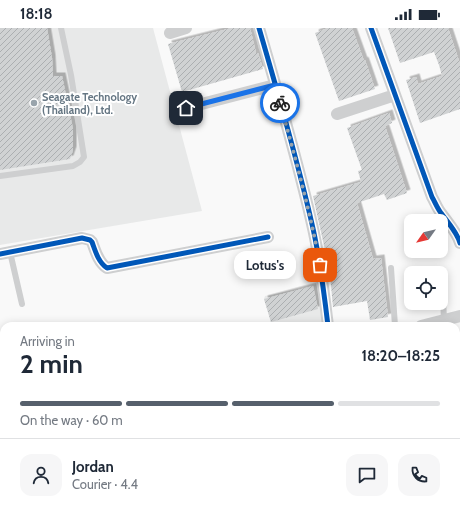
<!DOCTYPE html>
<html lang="en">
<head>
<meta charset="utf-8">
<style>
	body { margin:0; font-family:Cabin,sans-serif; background:#f6f6f7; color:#1f2937; height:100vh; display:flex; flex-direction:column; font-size:15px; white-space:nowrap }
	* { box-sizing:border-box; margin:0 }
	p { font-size:13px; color:#747a83 }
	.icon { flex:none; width:22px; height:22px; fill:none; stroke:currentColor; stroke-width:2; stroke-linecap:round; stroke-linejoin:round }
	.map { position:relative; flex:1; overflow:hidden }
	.sheet { position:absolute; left:0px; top:294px; width:460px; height:196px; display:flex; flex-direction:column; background:#fff; border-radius:12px 12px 0 0; box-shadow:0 2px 10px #0003 }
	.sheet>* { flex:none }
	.needle { width:26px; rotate:236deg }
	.tools { position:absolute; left:404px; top:186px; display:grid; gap:8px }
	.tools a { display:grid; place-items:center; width:44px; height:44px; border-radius:8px; background:#fff; box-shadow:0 2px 10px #0003; font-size:20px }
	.pin { position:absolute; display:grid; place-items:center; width:34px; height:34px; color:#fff; margin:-17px; border-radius:8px; box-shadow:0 2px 6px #0006 }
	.courier { position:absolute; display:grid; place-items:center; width:40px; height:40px; margin:-20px; border:3px solid #1a73e8; border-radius:50%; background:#fff; color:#222; box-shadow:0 1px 5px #0007 }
	.bubble { position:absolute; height:28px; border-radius:12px; background:#fff; box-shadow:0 2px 10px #0003; font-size:13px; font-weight:700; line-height:28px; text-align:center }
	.headline em { font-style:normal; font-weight:700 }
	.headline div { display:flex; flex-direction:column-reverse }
	.headline { display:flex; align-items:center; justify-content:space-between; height:68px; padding:0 20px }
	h1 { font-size:26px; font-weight:700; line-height:30px }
	.bar { display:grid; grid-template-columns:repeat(4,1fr); gap:6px 4px; align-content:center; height:48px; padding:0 20px }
	.bar i { height:5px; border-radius:3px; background:#e0e1e3 }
	.bar .current { background:#56606c }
	.bar p { grid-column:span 4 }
	.line { display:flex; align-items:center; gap:10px; padding:0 20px; border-top:1px solid #e0e1e3 }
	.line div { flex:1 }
	.round { display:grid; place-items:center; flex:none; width:42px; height:42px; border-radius:12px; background:#f6f6f7 }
	.status { display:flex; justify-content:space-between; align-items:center; height:28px; padding:0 20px; background:#fff; direction:ltr }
	.status svg { height:11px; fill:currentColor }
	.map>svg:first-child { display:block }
	.built { fill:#e8e9e9 }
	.building { fill:url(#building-hatch); filter:url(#shadow) }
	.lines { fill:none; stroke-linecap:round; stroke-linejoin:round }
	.lane { stroke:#cecfd0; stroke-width:6 }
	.street { stroke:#cecfd0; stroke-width:12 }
	.cycleway-casing { stroke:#fff; stroke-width:8 }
	.cycleway { stroke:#0057b8; stroke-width:5 }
	.done { stroke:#99a4ac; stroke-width:4; stroke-dasharray:0 7.2 }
	.route { stroke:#1a73e8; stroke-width:5 }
	.poi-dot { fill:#99a4ac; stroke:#fff; stroke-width:1.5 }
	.labels { text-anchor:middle; stroke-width:4; stroke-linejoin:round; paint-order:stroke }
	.poi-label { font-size:11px; font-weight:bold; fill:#657683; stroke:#fff; text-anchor:start }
</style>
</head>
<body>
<div class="status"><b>18:18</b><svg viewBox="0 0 49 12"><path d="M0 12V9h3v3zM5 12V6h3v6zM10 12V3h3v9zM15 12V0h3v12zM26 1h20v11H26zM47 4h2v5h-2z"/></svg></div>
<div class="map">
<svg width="460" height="490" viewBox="0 0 460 490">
	<defs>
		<pattern id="building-hatch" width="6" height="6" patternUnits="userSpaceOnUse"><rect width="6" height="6" fill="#d0d2d3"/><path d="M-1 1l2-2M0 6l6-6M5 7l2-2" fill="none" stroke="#acafb1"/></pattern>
		<filter id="shadow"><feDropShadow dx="3.5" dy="-3.5" stdDeviation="0" flood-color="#0004"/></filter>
	</defs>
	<rect width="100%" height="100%" fill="#f9f9f9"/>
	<path class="built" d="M0,0H153L202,183L0,217Z
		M320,254L328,298H272L264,271L265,268L313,258Z
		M1,383L2,393L4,406V439L0,440V384Z
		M291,486H351L328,490H291Z"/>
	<path class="building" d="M0,0H47L52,30L53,48H62L73,101V122L70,131L0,142Z
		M232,0H250L256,25H258L263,41L182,64L168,16Z
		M328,0H352L364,33L365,32L375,61L339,73L315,5Z
		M388,0H448L460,36V81L420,95L406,52L416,49L418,56L442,48L439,37L434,24L400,35Z
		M389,85L392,95L385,98L407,165L387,172L384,166L357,175L373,231L381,230L388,289L370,292L367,273L333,279L329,236L325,222L313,168L361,154L358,143L362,142L347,100Z
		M313,258L318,281L271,294L264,271Z"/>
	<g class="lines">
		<path class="lane" d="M0,148L73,138L80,134L84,129L71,47L61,0
			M10,224L22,276
			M391,240L395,298
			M442,248L444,292
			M170,486L171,490
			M232,486V490"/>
		<path class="street" d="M259,0C278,65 297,130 312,196C320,230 324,264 328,298
			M371,0L432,169C435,174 437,180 441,185C448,195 457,204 460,215
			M170,5L186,0
			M186,80L275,57
			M337,86L395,67
			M0,226L82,210L90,212L92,214C95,222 98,234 107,240L268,209
			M421,298L460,288
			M0,384L4,383
			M456,464L460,463
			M99,486V490
			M365,490L379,486"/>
		<g class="cycleway-casing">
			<path id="cycleway" d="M259,0C278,65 297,130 312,196C320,230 324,264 328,298
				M371,0L432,169C435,174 437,180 441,185C448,195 457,204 460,215
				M0,226L82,210L90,212L92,214C95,222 98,234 107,240L268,209"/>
		</g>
		<use href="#cycleway" class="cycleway"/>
	</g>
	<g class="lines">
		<path class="done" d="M280,75C295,129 310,183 320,237"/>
		<path class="route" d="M186,80L275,57L280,75"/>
	</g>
	<circle class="poi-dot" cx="34" cy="75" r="4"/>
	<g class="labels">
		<g class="poi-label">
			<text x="42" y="73">Seagate Technology<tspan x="42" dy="13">(Thailand), Ltd.</tspan></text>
		</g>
	</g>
</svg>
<div class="tools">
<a><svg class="needle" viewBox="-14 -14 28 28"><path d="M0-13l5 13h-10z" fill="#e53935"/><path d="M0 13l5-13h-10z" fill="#747a83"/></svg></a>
<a><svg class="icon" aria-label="locate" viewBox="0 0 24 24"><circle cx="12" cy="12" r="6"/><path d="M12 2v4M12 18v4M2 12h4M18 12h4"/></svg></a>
</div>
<div class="pin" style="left:320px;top:237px;background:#ea580c"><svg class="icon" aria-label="bag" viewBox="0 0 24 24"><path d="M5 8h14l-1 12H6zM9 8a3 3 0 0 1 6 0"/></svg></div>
<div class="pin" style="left:186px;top:80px;background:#1f2937"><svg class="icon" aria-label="home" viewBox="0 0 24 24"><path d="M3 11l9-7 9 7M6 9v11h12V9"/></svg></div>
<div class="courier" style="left:280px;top:75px"><svg class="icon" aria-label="bike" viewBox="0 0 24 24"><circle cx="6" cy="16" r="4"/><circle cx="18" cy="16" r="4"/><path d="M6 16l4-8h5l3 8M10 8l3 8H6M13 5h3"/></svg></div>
<div class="bubble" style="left:234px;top:223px;width:62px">Lotus's</div>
<section class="sheet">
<div class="headline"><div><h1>2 min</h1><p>Arriving in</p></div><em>18:20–18:25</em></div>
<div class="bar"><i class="current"></i><i class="current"></i><i class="current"></i><i></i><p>On the way · 60 m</p></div>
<div class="line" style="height:72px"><a class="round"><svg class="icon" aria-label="person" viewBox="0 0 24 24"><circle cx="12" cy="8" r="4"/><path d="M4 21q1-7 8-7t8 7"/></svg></a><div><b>Jordan</b><p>Courier · 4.4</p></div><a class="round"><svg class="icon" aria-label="chat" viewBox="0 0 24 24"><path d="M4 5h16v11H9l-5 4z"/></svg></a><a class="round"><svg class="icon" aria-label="phone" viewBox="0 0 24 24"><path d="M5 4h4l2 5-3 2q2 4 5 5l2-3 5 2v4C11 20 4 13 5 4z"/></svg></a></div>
</section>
</div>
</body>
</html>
